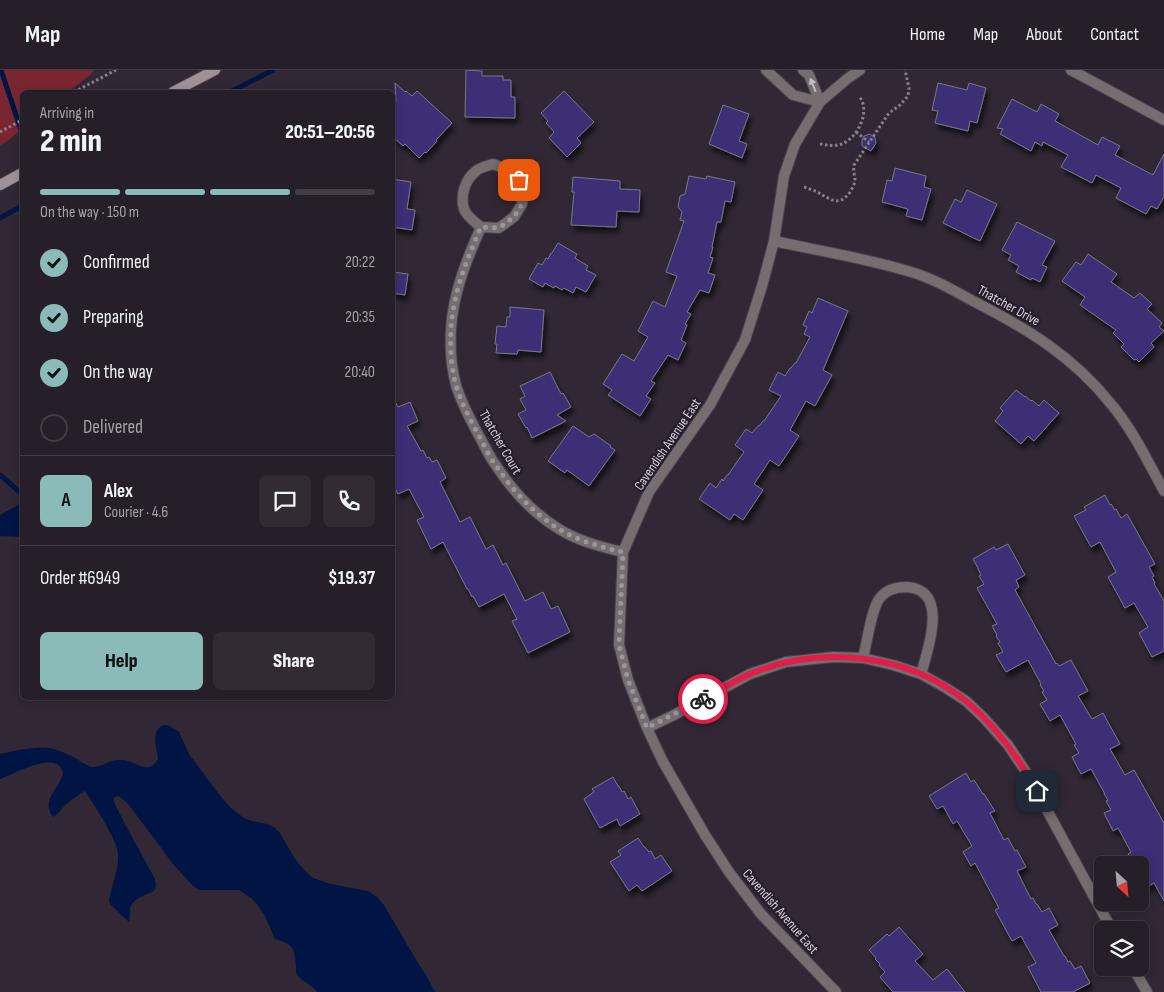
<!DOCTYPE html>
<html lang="en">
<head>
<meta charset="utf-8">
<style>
	body { margin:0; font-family:"Sofia Sans Condensed",sans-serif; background:#322b34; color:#f1f3f6; height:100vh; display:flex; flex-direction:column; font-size:19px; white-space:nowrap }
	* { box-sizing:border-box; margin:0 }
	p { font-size:16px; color:#a4a2a8 }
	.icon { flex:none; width:28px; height:28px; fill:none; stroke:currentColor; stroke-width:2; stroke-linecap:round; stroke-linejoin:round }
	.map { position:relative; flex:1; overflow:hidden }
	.drawer { position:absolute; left:20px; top:20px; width:375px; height:610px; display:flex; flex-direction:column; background:#261e28; border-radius:8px; box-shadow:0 2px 8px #0003,0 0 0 1px #423c45 }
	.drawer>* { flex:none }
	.needle { width:32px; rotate:154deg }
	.controls { position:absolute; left:1094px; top:786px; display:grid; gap:10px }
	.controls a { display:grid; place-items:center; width:55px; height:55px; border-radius:8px; background:#261e28; box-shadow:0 2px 8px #0003,0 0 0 1px #423c45; font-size:25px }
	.pin { position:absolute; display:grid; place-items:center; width:42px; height:42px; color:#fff; margin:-21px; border-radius:10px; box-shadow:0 2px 8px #0006 }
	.courier { position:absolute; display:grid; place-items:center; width:50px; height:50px; margin:-25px; border:4px solid #e11d48; border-radius:50%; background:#fff; color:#222; box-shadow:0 1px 6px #0007 }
	.overview em { font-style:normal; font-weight:800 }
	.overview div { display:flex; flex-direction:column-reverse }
	.overview { display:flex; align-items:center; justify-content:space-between; height:85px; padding:0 20px }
	h1 { font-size:32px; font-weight:800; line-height:38px }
	.bar { display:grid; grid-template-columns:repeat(4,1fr); gap:8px 5px; align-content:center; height:60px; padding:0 20px }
	.bar i { height:6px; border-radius:4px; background:#423c45 }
	.bar .current { background:#8bbbb9 }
	.bar p { grid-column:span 4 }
	.line { display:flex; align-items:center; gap:12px; padding:0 20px; border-top:1px solid #423c45 }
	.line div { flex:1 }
	.round { display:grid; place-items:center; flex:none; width:52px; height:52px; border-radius:8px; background:#322b34 }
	ol { padding:0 20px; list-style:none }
	li { display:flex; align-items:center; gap:15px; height:55px }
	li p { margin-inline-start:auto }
	li .icon { padding:5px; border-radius:50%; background:#8bbbb9; color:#111; stroke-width:4 }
	li:last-child { color:#a4a2a8 }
	li i { width:28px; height:28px; border:2px solid #423c45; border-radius:50% }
	.primary-button { display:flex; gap:10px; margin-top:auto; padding:10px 20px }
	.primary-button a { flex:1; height:58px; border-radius:8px; background:#8bbbb9; color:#111; font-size:20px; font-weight:800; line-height:58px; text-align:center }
	.primary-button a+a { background:#322b34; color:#f1f3f6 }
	header { display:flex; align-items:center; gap:30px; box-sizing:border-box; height:70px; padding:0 25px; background:#261e28; border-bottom:1px solid #423c45 }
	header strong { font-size:24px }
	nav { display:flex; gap:28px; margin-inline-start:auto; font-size:18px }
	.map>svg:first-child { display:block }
	.green { fill:#792631 }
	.water { fill:#001543 }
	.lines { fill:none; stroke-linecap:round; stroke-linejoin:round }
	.stream { stroke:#001543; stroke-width:5 }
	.building { fill:#3e2e74; stroke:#787788; filter:url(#shadow) }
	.street-casing { stroke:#4c434f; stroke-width:12 }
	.secondary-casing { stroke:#4c434f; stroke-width:12 }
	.path { stroke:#887f8a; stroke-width:3; stroke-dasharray:2.5 2.5; stroke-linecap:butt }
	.street { stroke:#766d71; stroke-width:10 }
	.secondary { stroke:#9f9198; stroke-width:10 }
	.oneway { fill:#c2bbc3 }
	.done { stroke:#9c949e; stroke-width:5; stroke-dasharray:0 9 }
	.route { stroke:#e11d48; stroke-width:6 }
	.labels { text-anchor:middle; stroke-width:4.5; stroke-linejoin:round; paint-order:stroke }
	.street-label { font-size:14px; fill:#d5ced7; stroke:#281e2b }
</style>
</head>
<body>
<header>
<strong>Map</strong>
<nav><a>Home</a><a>Map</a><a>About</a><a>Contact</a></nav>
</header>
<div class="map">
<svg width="1164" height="922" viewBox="0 0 1164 922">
	<defs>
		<filter id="shadow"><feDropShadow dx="3" dy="5.5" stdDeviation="2.5" flood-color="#0009"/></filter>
	</defs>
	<rect width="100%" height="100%" fill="#322835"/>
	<path class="green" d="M0,0H94L89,6L68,22H22V59L5,73L0,75Z"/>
	<path class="water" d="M22,430V467L0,466V445L18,435Z
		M163,655H168L179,662L189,684L218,723L231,738L244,748L252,751L267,754L274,757L280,763L295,789L305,801L313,808L331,814L368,821L377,827L384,835L415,888L427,907L435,922H317C311,914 303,912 298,906C296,903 296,902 296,898C295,879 294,874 275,869L265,846L257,834L251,828L239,820H199L193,816L172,793L162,779L128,734L120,727L117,726L114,728V732L126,756L155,809L156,816L154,821C146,825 132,829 130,839C130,844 130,847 129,852L110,834L109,830C112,815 119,799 118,784C117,769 94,735 85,721C79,725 73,728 68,733C62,737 59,744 53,747C36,726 76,708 58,695C45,686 14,704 0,709V684C13,681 36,676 50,678C58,680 68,684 75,688C81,691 84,695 92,697C101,698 110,689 121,690C136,690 148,707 158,689C157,677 150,662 163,655Z"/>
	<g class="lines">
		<path class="stream" d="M1,0L22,63
			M230,22L273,0
			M0,148L22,136
			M0,405L22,424"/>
	</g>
	<path class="building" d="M466,0L482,1V6H503V10H511V27H515V48L465,47Z
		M395,13L405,22L406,21L412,26L417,21L452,53L436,70L437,71L426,83L425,82L419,88L405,74L403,76L392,66V36L396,31Z
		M938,13L967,20L969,13L986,18L977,53L970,51L968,61L935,53L938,41L932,40Z
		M564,21L594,52L577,68L581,73L567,87L549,68L554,62L546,53L548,51L541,43Z
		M1012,29L1037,42L1041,34L1059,44L1055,51L1098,75L1102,67L1120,76L1115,85L1153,105L1164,84V127L1157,139L1151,136L1146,144L1116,128L1121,118L1096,105L1092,113L1061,97L1068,85L1043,72L1042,76L1035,72L1031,81L1000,64L1003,59L997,58Z
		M723,35L749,44L739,71L747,74L742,88L709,74Z
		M870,64L875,68L876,73L871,81L862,76V70L864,66Z
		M895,98L926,106L924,117L931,119L922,150L906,146L908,139L882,132L887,110L892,111Z
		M689,106L706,109L707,106L735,112L731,132L725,131L721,152H717L712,177H713L710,187L713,188L708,203L715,205L709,223L700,220L687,242L691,244L685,254L687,255L681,270L686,273L678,290L668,285L651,311L655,313L646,326L651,329L640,346L608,325L612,320L603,314L622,284L634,291L648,267L638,261L653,231L665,237L677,206L666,202L684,151L680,150L682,142L678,137L680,126L685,124Z
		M573,107L620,111V119L640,120L639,142L617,141L616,157L571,155L574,122H572Z
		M392,109L411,112L407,139L415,140L412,160L392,157Z
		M967,120L997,134L980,171L943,153L955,129L961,132Z
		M1017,152L1055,171L1042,195L1047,197L1040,212L1032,208L1031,210L1016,202L1019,196L1008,190L1011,185L1002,180Z
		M558,173L577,184L575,188L588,196L586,200L596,205L586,222L576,217L573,223L564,218L562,220L555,216L554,218L545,213L543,217L529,209L538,193L542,195L546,188L548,189L551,183H552Z
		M1088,184L1117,204L1111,212L1134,228L1140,223L1152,234L1147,239L1162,253L1159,257L1164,261L1151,273L1154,277L1139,292L1136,289L1134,290L1121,277L1124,274L1113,263L1116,260L1080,235L1085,227L1062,211L1076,192L1081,195Z
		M392,202L408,204L405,225L392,223Z
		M818,228L848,241L823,300L832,305L815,336L806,331L790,360L799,366L779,396L770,390L754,414L763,420L743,450L734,444L730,450L699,429L710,413L716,418L722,409L723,411L727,405H728L744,382L735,375L746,359L752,363L758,356H759L763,351H764L781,326L769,320L778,302L785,306L790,298H791L795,293H796L810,267L804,264L807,257L803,255L809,241L812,243Z
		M510,237L544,240L541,282L518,280L517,284L496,283L497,274H495L497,256L506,257L507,247H510Z
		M550,302L561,324L563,323L571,337L557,345L566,351L532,368L527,357L526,358L518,344L526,340L520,329L525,326L520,316Z
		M1016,320L1025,327V326L1031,331L1032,330L1039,336L1044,330L1059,343L1034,371L1028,366L1021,374L995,351L1003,341L1000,338Z
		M392,327L398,337L410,332L418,351L407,356L421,381L423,380L427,388L429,387L432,392L437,390L446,408L440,412L460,452L470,447L486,479L493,475L503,495L506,493L525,531L543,522L551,539L558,536L570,562L528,583L512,551L517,549L504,524L479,537L473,526L472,527L468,519H467L443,472L431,479L417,450L424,447L409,419L398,424L392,413Z
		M573,356L589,367L594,364L611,376L610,377L615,380L589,416L567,400L565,403L548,391Z
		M1105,425L1110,435L1111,434L1115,440L1116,439L1121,448L1127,444L1155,494L1149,497L1154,506L1152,507L1155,513L1154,514L1164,531V581L1152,587L1139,563L1148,557L1134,533L1125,538L1108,507L1116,502L1100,472L1091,477L1074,446L1086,440L1084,437Z
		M1008,474L1025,505L1016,510L1019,517L1015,520L1056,594L1057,593L1059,596L1071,590L1088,621L1078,626L1092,649L1103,643L1120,674L1110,679L1125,705L1134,700L1164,753V831L1154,813L1145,818L1140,809V795H1135L1128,784L1131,782L1118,758L1113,761L1104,743L1111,740L1106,731L1108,730L1104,724H1105L1091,699L1081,704L1072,687L1079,683L1074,675L1076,674L1060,645L1050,651L1040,634L1047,630L1042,622L1044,621L1040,615L1041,614L1028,590L1006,602L996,585L1003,582L998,573L1000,572L996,566L997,565L992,556L997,554L977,518L984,514L979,506L981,505L978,499V498L973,489L994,477L996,480Z
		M966,703L971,712L974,710L983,724H984L995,741L990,743L1004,770L1008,768L1015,781L1017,780L1026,797L1017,801L1031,829L1033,828L1036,834H1037L1042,842L1049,838L1058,855L1049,860L1064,886H1065L1068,892L1070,891L1075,899L1081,896L1090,913L1073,922H1041L1028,897L1036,893L1021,866L1012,871L995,840L999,838L975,793L971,796L963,782L972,776L957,751L953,754L943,736L937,739L929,726Z
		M613,707L618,716H619L622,722L624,721L628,729L631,727L640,744L620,756L617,749L600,758L584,729L594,722L592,719Z
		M638,768L644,777H645L649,782L651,781L655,789L661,785L672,801L642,821L637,815L629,821L610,792L621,785L618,781Z
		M899,857L923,884L915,891L933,910L947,899L965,922H893L880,907L885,902L879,895L880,894L875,889L876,888L869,880L887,864L889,866Z"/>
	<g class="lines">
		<g class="street-casing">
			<path id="street" d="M766,0L793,25L820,32L809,5L803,0
				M1071,0L1164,50
				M481,157C475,152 467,147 464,139C460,126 465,110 475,102C479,97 488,96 493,94L508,100L519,110L523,124L522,134L514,147L499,158L481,157C467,189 453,223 451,259C450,278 451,297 456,315C461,332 470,349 478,364C484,374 488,385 495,394C511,419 533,443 559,459C578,471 601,477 623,482
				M774,171C820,181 866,188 911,202C932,208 953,220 973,231C1026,258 1073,286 1111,334C1133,360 1148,392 1164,421
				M863,588C867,573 871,541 879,529C885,521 895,517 906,517C950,519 928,579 921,604
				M647,658L674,645L750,604L786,592L833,587L863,588L893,595L921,604L946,618L966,631L983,647L1008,675L1028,705L1112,860
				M1133,898L1147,922
				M836,922L761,844L729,802L705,765L662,690L647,658L628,610L619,575L623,482L649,422L710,335L745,270L762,216L774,171L784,106L795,74L820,32L847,9L860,0"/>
		</g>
		<g class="secondary-casing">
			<path id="secondary" d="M173,22L215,0
				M0,115L22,103"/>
		</g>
		<path class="path" d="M74,22L116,0
			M0,62L22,50
			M856,62L869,72
			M820,74C828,75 837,77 844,73C858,66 871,41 859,26
			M804,117C808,118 812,120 815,121C828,127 838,139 850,122C852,119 854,115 855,111C855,106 853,101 854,95L889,43L900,35L908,26L909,18L905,0"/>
		<use href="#street" class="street"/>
		<use href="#secondary" class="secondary"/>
	</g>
	<defs><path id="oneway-solid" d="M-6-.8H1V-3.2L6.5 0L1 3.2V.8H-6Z" transform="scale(1.25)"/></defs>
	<use class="oneway" href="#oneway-solid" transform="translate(813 15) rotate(-112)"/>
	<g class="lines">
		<path class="done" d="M519,110L523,124L522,134L514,147L499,158L481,157C467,189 453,223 451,259C450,278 451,297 456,315C461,332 470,349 478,364C484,374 488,385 495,394C511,419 533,443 559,459C578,471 601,477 623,482L619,575L628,610L647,658L703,629"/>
		<path class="route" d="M703,629C718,621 734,611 750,604C819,575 908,583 967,632C997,657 1018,687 1037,721"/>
	</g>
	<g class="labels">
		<g class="street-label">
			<text transform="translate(1009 235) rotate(29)" y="5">Thatcher Drive</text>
			<text transform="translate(501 372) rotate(60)" y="5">Thatcher Court</text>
			<text transform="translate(667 374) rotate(-56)" y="5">Cavendish Avenue East</text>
			<text transform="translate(781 841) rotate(49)" y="5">Cavendish Avenue East</text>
		</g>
	</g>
</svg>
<div class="controls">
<a><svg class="needle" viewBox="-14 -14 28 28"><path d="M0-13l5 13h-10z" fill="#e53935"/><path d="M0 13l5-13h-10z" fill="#a4a2a8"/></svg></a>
<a><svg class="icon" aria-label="layers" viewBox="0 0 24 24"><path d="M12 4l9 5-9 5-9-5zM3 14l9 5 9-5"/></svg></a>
</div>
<div class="pin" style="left:519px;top:110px;background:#ea580c"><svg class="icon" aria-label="bag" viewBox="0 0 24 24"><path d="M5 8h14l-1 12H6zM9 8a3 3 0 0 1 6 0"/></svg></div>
<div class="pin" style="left:1037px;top:721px;background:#1f2937"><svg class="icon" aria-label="home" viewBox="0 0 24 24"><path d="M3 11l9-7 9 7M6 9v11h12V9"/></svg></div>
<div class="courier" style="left:703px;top:629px"><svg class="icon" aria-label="bike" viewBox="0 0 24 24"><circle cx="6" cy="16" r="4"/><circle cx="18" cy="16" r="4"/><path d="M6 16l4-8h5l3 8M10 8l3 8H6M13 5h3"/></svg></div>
<section class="drawer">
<div class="overview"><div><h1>2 min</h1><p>Arriving in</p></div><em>20:51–20:56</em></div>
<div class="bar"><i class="current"></i><i class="current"></i><i class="current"></i><i></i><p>On the way · 150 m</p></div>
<ol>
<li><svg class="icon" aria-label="check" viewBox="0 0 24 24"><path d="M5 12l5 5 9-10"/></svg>Confirmed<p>20:22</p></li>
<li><svg class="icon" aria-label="check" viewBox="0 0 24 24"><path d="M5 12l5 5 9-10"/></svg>Preparing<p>20:35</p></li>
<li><svg class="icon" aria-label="check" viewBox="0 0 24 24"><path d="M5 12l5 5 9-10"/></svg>On the way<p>20:40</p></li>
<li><i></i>Delivered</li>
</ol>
<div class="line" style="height:90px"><b class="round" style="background:#8bbbb9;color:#111">A</b><div><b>Alex</b><p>Courier · 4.6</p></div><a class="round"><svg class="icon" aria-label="chat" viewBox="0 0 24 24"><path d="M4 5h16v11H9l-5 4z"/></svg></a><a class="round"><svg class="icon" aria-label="phone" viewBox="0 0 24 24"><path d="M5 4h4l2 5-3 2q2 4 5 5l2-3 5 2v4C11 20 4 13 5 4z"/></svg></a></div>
<div class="line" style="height:65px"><div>Order #6949</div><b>$19.37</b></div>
<div class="primary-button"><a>Help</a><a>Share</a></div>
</section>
</div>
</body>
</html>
